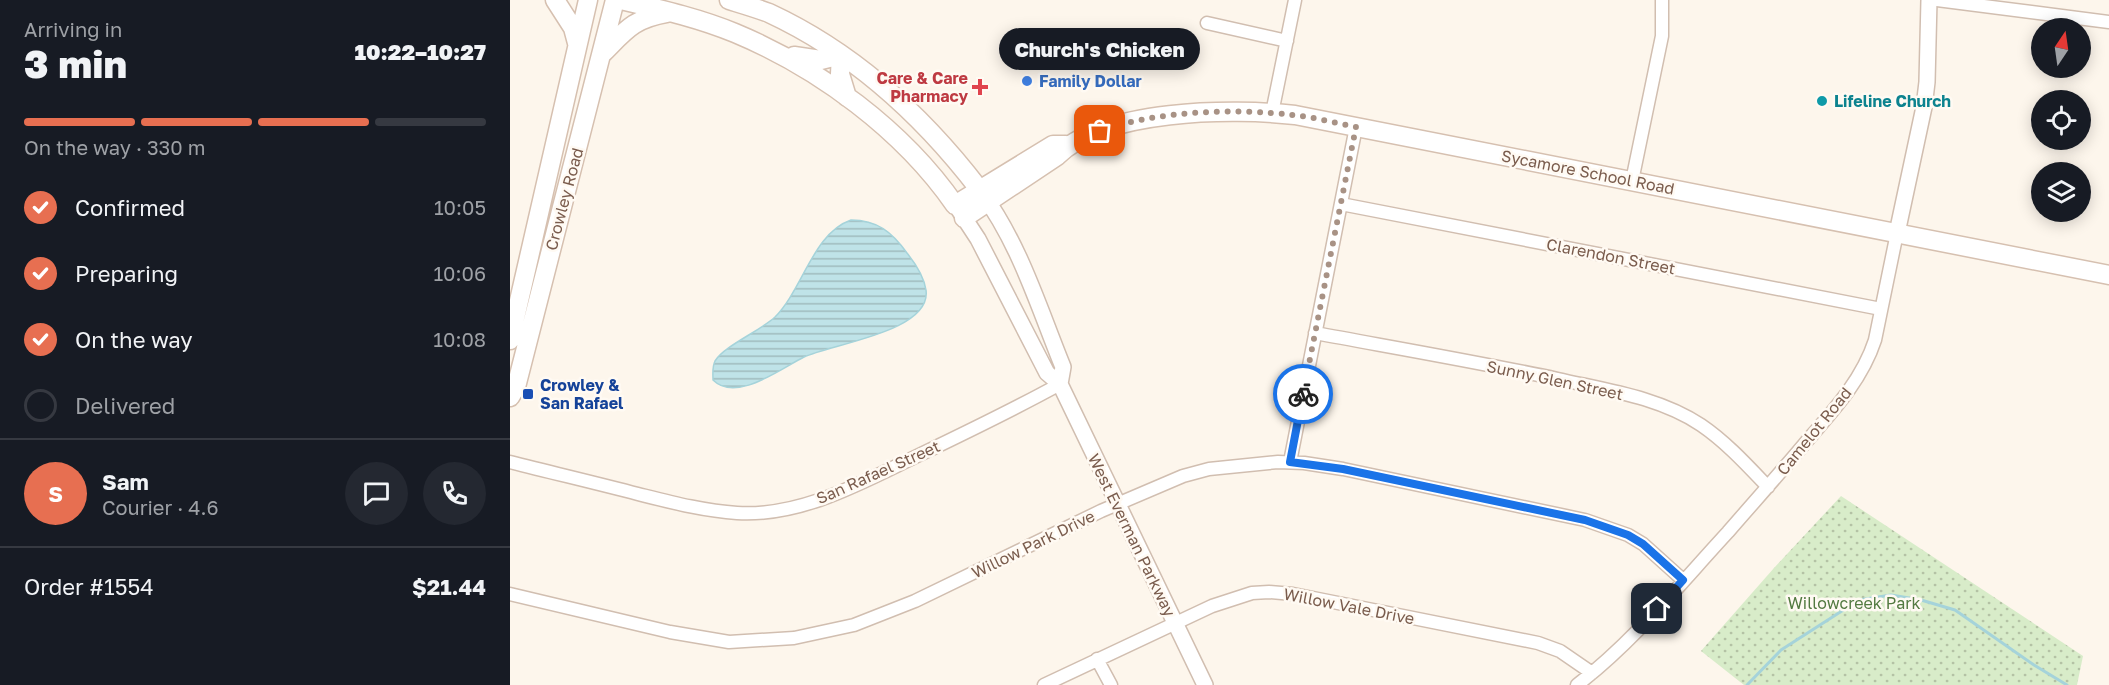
<!DOCTYPE html>
<html lang="en">
<head>
<meta charset="utf-8">
<style>
	body { margin:0; font-family:"Golos Text",sans-serif; background:#242831; color:#f1f3f6; height:100vh; display:flex; flex-direction:column; font-size:22px; white-space:nowrap }
	* { box-sizing:border-box; margin:0 }
	p { font-size:20px; color:#9ea1a6 }
	.icon { flex:none; width:33px; height:33px; fill:none; stroke:currentColor; stroke-width:2; stroke-linecap:round; stroke-linejoin:round }
	.map { position:relative; flex:1; overflow:hidden }
	.panel { display:flex; flex-direction:column; background:#171b24; width:510px }
	.panel>* { flex:none }
	.needle { width:39px; rotate:13deg }
	.tools { position:absolute; left:1521px; top:18px; display:grid; gap:12px }
	.tools a { display:grid; place-items:center; width:60px; height:60px; border-radius:50%; background:#171b24; box-shadow:0 3px 15px #0003; font-size:30px }
	.pin { position:absolute; display:grid; place-items:center; width:51px; height:51px; color:#fff; margin:-26px; border-radius:12px; box-shadow:0 3px 9px #0006 }
	.courier { position:absolute; display:grid; place-items:center; width:60px; height:60px; margin:-30px; border:4px solid #1a73e8; border-radius:50%; background:#fff; color:#222; box-shadow:0 2px 8px #0007 }
	.bubble { position:absolute; height:42px; border-radius:21px; background:#171b24; box-shadow:0 3px 15px #0003; font-size:20px; font-weight:800; line-height:42px; text-align:center }
	.overview em { font-style:normal; font-weight:800 }
	.overview div { display:flex; flex-direction:column-reverse }
	.overview { display:flex; align-items:center; justify-content:space-between; height:102px; padding:0 24px }
	h1 { font-size:39px; font-weight:800; line-height:45px }
	.bar { display:grid; grid-template-columns:repeat(4,1fr); gap:9px 6px; align-content:center; height:72px; padding:0 24px }
	.bar i { height:8px; border-radius:4px; background:#363941 }
	.bar .active { background:#e76f51 }
	.bar p { grid-column:span 4 }
	.line { display:flex; align-items:center; gap:15px; padding:0 24px; border-top:2px solid #363941 }
	.line div { flex:1 }
	.round { display:grid; place-items:center; flex:none; width:63px; height:63px; border-radius:32px; background:#242831 }
	ol { padding:0 24px; list-style:none }
	li { display:flex; align-items:center; gap:18px; height:66px }
	li p { margin-inline-start:auto }
	li .icon { padding:6px; border-radius:50%; background:#e76f51; color:#fff; stroke-width:4 }
	li:last-child { color:#9ea1a6 }
	li i { width:33px; height:33px; border:3px solid #363941; border-radius:50% }
	main { display:flex; flex:1; min-height:0 }
	.map>svg:first-child { display:block }
	.grass { fill:url(#grass-dots) }
	.water { fill:url(#water-rules); stroke:#a5d3da; stroke-width:1.5 }
	.lines { fill:none; stroke-linecap:round; stroke-linejoin:round }
	.stream { stroke:#a5d3da; stroke-width:3 }
	.minor-casing { stroke:#d1beb0; stroke-width:15 }
	.tertiary-casing { stroke:#d1beb0; stroke-width:18 }
	.secondary-casing { stroke:#d6c0b0; stroke-width:21 }
	.minor { stroke:#fff; stroke-width:12 }
	.tertiary { stroke:#fff; stroke-width:15 }
	.secondary { stroke:#fff; stroke-width:18 }
	.done { stroke:#a89285; stroke-width:6; stroke-dasharray:0 10.8 }
	.route { stroke:#1a73e8; stroke-width:8 }
	.shop-dot { fill:#3f7fe0; stroke:#fffaf3; stroke-width:2 }
	.health-dot { fill:#e0444e; stroke:#fffaf3; stroke-width:2 }
	.culture-dot { fill:#0f9aa8; stroke:#fffaf3; stroke-width:2 }
	.transit-dot { fill:#1a4fb4; stroke:#fffaf3; stroke-width:2 }
	.labels { text-anchor:middle; stroke-width:5; stroke-linejoin:round; paint-order:stroke }
	.health-label { font-size:16px; font-weight:bold; fill:#be3a42; stroke:#fffaf3; text-anchor:end }
	.shop-label { font-size:16px; font-weight:bold; fill:#366cbe; stroke:#fffaf3; text-anchor:start }
	.culture-label { font-size:16px; font-weight:bold; fill:#0d838f; stroke:#fffaf3; text-anchor:start }
	.street-label { font-size:16px; fill:#7a5c4d; stroke:#fffaf3 }
	.transit-label { font-size:16px; font-weight:bold; fill:#164399; stroke:#fffaf3; text-anchor:start }
	.park-label { font-size:16px; fill:#537a41; stroke:#fffaf3 }
</style>
</head>
<body>
<main>
<section class="panel">
<div class="overview"><div><h1>3 min</h1><p>Arriving in</p></div><em>10:22–10:27</em></div>
<div class="bar"><i class="active"></i><i class="active"></i><i class="active"></i><i></i><p>On the way · 330 m</p></div>
<ol>
<li><svg class="icon" aria-label="check" viewBox="0 0 24 24"><path d="M5 12l5 5 9-10"/></svg>Confirmed<p>10:05</p></li>
<li><svg class="icon" aria-label="check" viewBox="0 0 24 24"><path d="M5 12l5 5 9-10"/></svg>Preparing<p>10:06</p></li>
<li><svg class="icon" aria-label="check" viewBox="0 0 24 24"><path d="M5 12l5 5 9-10"/></svg>On the way<p>10:08</p></li>
<li><i></i>Delivered</li>
</ol>
<div class="line" style="height:108px"><b class="round" style="background:#e76f51;color:#fff">S</b><div><b>Sam</b><p>Courier · 4.6</p></div><a class="round"><svg class="icon" aria-label="chat" viewBox="0 0 24 24"><path d="M4 5h16v11H9l-5 4z"/></svg></a><a class="round"><svg class="icon" aria-label="phone" viewBox="0 0 24 24"><path d="M5 4h4l2 5-3 2q2 4 5 5l2-3 5 2v4C11 20 4 13 5 4z"/></svg></a></div>
<div class="line" style="height:78px"><div>Order #1554</div><b>$21.44</b></div>
</section>
<div class="map">
<svg width="1599" height="685" viewBox="0 0 1599 685">
	<defs>
		<pattern id="grass-dots" width="8" height="8" patternUnits="userSpaceOnUse" patternTransform="scale(1.5)"><rect width="8" height="8" fill="#d8ecc9"/><path d="M2 2h.1M6 6h.1" fill="none" stroke="#b4c2a5" stroke-width="1.8" stroke-linecap="round"/></pattern>
		<pattern id="water-rules" width="6" height="5" patternUnits="userSpaceOnUse" patternTransform="scale(1.5)"><rect width="6" height="5" fill="#bfe3e8"/><path d="M0 2.5h6" fill="none" stroke="#a0bbbe"/></pattern>
	</defs>
	<rect width="100%" height="100%" fill="#fdf6ec"/>
	<path class="grass" d="M1331,496L1573,656L1567,685H1234L1191,651L1264,568Z"/>
	<path class="water" d="M341,220C367,220 382,232 397,253C405,263 414,277 416,290C422,332 320,344 294,357C270,369 226,403 203,380C203,374 202,367 205,361C214,346 250,331 265,317C293,289 303,233 341,220Z"/>
	<g class="lines">
		<path class="stream" d="M1237,685L1271,650L1349,600L1381,595L1411,600L1445,610L1524,665L1557,685"/>
		<g class="minor-casing">
			<path id="minor" d="M1427,0L1599,22
				M697,23L777,41
				M762,113L785,0
				M1122,181L1152,36V0
				M831,204L1371,309
				M805,333C886,348 968,362 1048,379C1096,390 1149,397 1191,425C1216,442 1237,465 1258,487
				M0,462C43,473 86,483 128,494C160,502 194,511 227,513C291,517 351,483 407,456C455,433 503,410 550,384
				M780,462L846,127
				M0,594L160,632L219,642L284,638L344,625L405,601L591,511L673,476L699,469L768,462L794,463L833,469L1075,520L1118,535L1133,544L1173,580
				M587,659L601,685
				M534,685L702,606L742,593L759,592L783,594L1028,643L1050,651L1082,673
				M1067,685C1123,642 1170,584 1218,532C1244,502 1271,472 1296,442C1323,411 1352,380 1365,340L1387,233"/>
		</g>
		<g class="tertiary-casing">
			<path id="tertiary" d="M472,193C510,245 529,308 553,367L550,384
				M449,210L468,239L537,373L550,384L695,685
				M1387,233L1414,107L1417,82L1419,0"/>
		</g>
		<g class="secondary-casing">
			<path id="secondary" d="M45,0L63,28L67,43
				M111,0C149,9 189,18 225,33C309,68 393,130 445,205L543,145H556
				M219,0C232,4 246,8 259,13C343,52 413,116 469,189
				M93,53C116,30 123,19 157,13
				M284,56L311,60L331,55L330,74L337,97
				M454,218L547,156C593,109 722,108 785,115L1599,275
				M0,340L78,0
				M0,397L6,387L105,0"/>
		</g>
		<use href="#minor" class="minor"/>
		<use href="#tertiary" class="tertiary"/>
		<use href="#secondary" class="secondary"/>
	</g>
	<g class="lines">
		<path class="done" d="M590,131C645,111 724,108 783,115C804,117 825,123 846,127L793,394"/>
		<path class="route" d="M793,394L780,462L833,469L1075,520L1118,535L1133,544L1173,580L1147,609"/>
	</g>
	<circle class="shop-dot" cx="517" cy="81" r="6"/>
	<path class="health-dot" d="M467 78h6v6h6v6h-6v6h-6v-6h-6v-6h6z"/>
	<circle class="culture-dot" cx="1312" cy="101" r="6"/>
	<rect class="transit-dot" x="12" y="388" width="12" height="12" rx="3"/>
	<g class="labels">
		<g class="health-label">
			<text x="458" y="84">Care &amp; Care<tspan x="458" dy="18">Pharmacy</tspan></text>
		</g>
		<g class="shop-label">
			<text x="529" y="87">Family Dollar</text>
		</g>
		<g class="culture-label">
			<text x="1324" y="107">Lifeline Church</text>
		</g>
		<g class="street-label">
			<text transform="translate(1078 172) rotate(11)" y="6">Sycamore School Road</text>
			<text transform="translate(54 199) rotate(-75)" y="6">Crowley Road</text>
			<text transform="translate(1101 256) rotate(11)" y="6">Clarendon Street</text>
			<text transform="translate(1045 380) rotate(12)" y="6">Sunny Glen Street</text>
			<text transform="translate(1304 431) rotate(-51)" y="6">Camelot Road</text>
			<text transform="translate(368 472) rotate(-24)" y="6">San Rafael Street</text>
			<text transform="translate(622 535) rotate(64)" y="6">West Everman Parkway</text>
			<text transform="translate(523 544) rotate(-26)" y="6">Willow Park Drive</text>
			<text transform="translate(839 606) rotate(11)" y="6">Willow Vale Drive</text>
		</g>
		<g class="transit-label">
			<text x="30" y="391">Crowley &amp;<tspan x="30" dy="18">San Rafael</tspan></text>
		</g>
		<g class="park-label">
			<text x="1344" y="609">Willowcreek Park</text>
		</g>
	</g>
</svg>
<div class="tools">
<a><svg class="needle" viewBox="-14 -14 28 28"><path d="M0-13l5 13h-10z" fill="#e53935"/><path d="M0 13l5-13h-10z" fill="#9ea1a6"/></svg></a>
<a><svg class="icon" aria-label="locate" viewBox="0 0 24 24"><circle cx="12" cy="12" r="6"/><path d="M12 2v4M12 18v4M2 12h4M18 12h4"/></svg></a>
<a><svg class="icon" aria-label="layers" viewBox="0 0 24 24"><path d="M12 4l9 5-9 5-9-5zM3 14l9 5 9-5"/></svg></a>
</div>
<div class="pin" style="left:590px;top:131px;background:#ea580c"><svg class="icon" aria-label="bag" viewBox="0 0 24 24"><path d="M5 8h14l-1 12H6zM9 8a3 3 0 0 1 6 0"/></svg></div>
<div class="pin" style="left:1147px;top:609px;background:#1f2937"><svg class="icon" aria-label="home" viewBox="0 0 24 24"><path d="M3 11l9-7 9 7M6 9v11h12V9"/></svg></div>
<div class="courier" style="left:793px;top:394px"><svg class="icon" aria-label="bike" viewBox="0 0 24 24"><circle cx="6" cy="16" r="4"/><circle cx="18" cy="16" r="4"/><path d="M6 16l4-8h5l3 8M10 8l3 8H6M13 5h3"/></svg></div>
<div class="bubble" style="left:489px;top:28px;width:201px">Church's Chicken</div>
</div>
</main>
</body>
</html>
